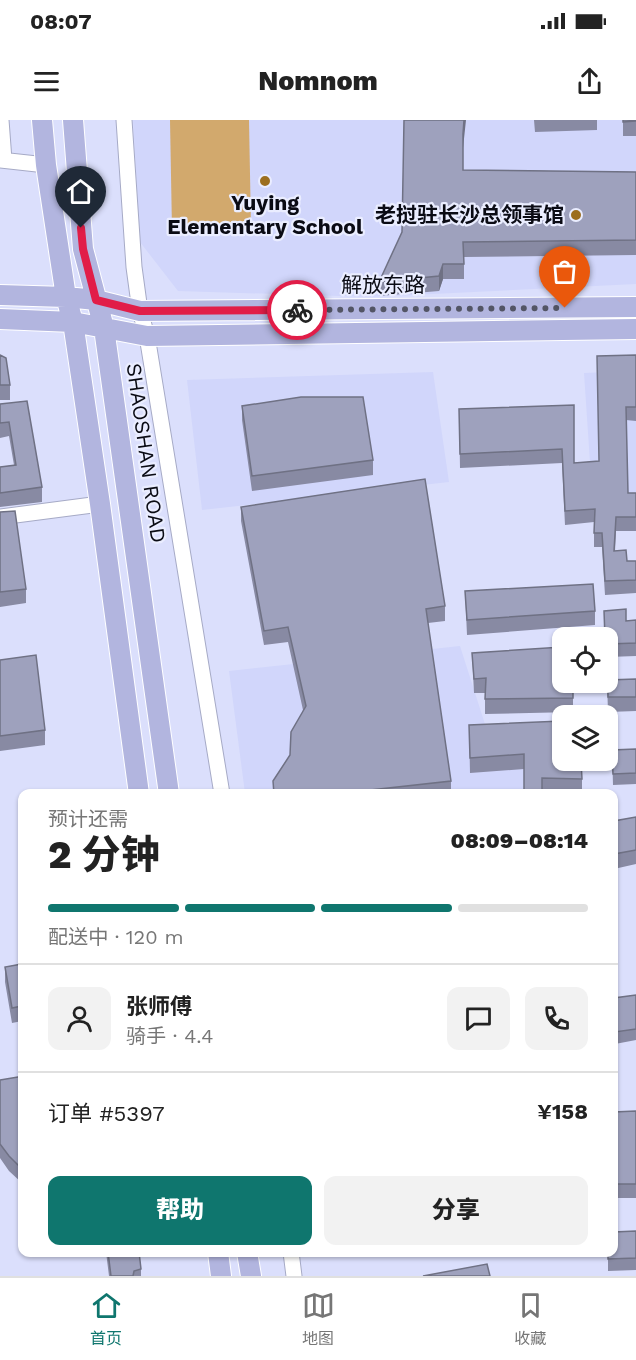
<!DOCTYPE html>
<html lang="zh">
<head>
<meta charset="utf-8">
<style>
	body { margin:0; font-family:"Work Sans","Noto Sans SC",sans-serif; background:#f2f2f2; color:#222; height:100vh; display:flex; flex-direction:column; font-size:22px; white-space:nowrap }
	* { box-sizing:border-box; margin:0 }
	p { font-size:20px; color:#767676 }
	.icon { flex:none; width:33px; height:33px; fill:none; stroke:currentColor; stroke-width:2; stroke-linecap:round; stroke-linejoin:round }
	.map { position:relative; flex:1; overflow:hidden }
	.details { position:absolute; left:18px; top:669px; width:600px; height:468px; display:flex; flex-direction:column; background:#fff; border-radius:12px; box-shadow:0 2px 4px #0004 }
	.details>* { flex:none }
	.controls { position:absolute; left:552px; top:507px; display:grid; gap:12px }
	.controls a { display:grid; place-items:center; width:66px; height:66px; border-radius:12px; background:#fff; box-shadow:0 2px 4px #0004; font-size:30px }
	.pin { position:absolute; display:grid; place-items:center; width:51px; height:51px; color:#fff; margin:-62px -26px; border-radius:50% 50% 50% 0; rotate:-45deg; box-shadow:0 0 6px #0007 }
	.pin .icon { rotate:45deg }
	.courier { position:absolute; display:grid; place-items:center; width:60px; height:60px; margin:-30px; border:4px solid #e11d48; border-radius:50%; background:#fff; color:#222; box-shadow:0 2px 8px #0007 }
	.summary em { font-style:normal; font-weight:800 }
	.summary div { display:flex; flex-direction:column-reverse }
	.summary { display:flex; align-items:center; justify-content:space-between; height:102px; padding:0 30px }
	h1 { font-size:39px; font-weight:800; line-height:45px }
	.bar { display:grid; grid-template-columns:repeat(4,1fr); gap:9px 6px; align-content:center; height:72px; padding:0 30px }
	.bar i { height:8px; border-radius:4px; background:#e0e0e0 }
	.bar .on { background:#0f766e }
	.bar p { grid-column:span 4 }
	.line { display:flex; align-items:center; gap:15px; padding:0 30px; border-top:2px solid #e0e0e0 }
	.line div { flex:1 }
	.round { display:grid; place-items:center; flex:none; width:63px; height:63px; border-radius:12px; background:#f2f2f2 }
	.button { display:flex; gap:12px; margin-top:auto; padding:12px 30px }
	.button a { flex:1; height:69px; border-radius:12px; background:#0f766e; color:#fff; font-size:24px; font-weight:800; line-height:69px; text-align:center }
	.button a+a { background:#f2f2f2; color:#222 }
	.status { display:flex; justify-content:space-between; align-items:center; height:42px; padding:0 30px; background:#fff; direction:ltr }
	.status svg { height:16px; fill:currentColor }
	header { display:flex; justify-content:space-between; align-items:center; height:78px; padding:0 30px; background:#fff; font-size:27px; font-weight:800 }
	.dock { display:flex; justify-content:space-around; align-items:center; height:84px; border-top:2px solid #e0e0e0; background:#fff; font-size:16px; color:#767676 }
	.dock a { display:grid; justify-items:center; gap:3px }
	.dock .on { color:#0f766e }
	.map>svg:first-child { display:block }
	.built { fill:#d1d6fb }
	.park { fill:#d2a96d }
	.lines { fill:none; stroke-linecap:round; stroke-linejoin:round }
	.minor-casing { stroke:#a6aac6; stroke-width:17 }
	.major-casing { stroke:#fff; stroke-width:22 }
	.minor { stroke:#fff; stroke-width:15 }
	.major { stroke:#b2b5df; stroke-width:20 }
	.wall { fill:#888aa3 }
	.shaded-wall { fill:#6f7184 }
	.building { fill:#9ea1bd; stroke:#6f7184; stroke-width:1.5 }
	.done { stroke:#535565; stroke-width:6; stroke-dasharray:0 10.8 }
	.route { stroke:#e11d48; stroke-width:8 }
	.poi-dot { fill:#9c6e1f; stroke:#eaedff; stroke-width:2 }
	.labels { text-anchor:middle; stroke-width:4.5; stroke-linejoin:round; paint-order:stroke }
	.poi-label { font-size:21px; font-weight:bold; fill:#0a0b14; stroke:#eaedff }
	.street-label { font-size:21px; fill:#0a0b14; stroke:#eaedff }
</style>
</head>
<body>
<div class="status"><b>08:07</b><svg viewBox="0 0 49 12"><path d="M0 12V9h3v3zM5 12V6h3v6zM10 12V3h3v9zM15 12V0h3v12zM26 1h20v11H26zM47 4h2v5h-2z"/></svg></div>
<header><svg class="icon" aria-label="menu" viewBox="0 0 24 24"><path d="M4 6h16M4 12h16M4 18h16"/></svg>Nomnom<svg class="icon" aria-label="share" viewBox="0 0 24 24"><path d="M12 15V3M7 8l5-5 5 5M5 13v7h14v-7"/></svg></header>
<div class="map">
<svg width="636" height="1156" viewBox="0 0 636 1156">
	<rect width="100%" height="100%" fill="#dbdffc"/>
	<path class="built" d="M133,0H636V164L371,177L178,171L140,122Z
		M636,251V389L593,387L584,253Z
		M433,252L449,362L202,390L187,260Z
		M460,526L491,623L562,640L578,641L575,673H245L229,551Z"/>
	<path class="park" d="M170,0H249L251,108L172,110Z"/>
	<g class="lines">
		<g class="minor-casing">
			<path id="minor" d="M1,0L4,40
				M124,0L134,147L140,191L147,216L222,674
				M0,40L46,45
				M0,397L100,384
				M291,1132L294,1156"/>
		</g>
		<g class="major-casing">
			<path id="major" d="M42,0L46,45L66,177L73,202L100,384L139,674
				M73,0L83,129L104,208L169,674
				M0,175L66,177L96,180L140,191L636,187
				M0,199L73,202L147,216L636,209
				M218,1132L221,1156
				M247,1132L251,1156"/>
		</g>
		<use href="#minor" class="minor"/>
		<use href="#major" class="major"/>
	</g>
	<path class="wall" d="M534,0H597V10L535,12Z
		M623,0H636V16H623Z
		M463,27V50L636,52V135L464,137V159H443L439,171L379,176V162Z
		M0,235L10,265V280H0Z
		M636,235V301L626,300L628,373H636V411H616L615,431L627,441H636V473L605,475L602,427H594V402L565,405L562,343L460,348L459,289L574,285V343L599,341Z
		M0,284L42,367V382L0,387V347L14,345L9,316L0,318Z
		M242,286L373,340V355L252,371L242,300Z
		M241,387L445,486V501L428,503L451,661V674H273V661L290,635L303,590L288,522L264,525L241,401Z
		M0,392L26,469V483L0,487Z
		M465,471L595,491V505L467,515Z
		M604,491L626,501L636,500V536L608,537V518H605Z
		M472,533L562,562H596V566L573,567V592L485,594V573H474Z
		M0,540L45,610V625L0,631Z
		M636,559V591L608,592L607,562Z
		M469,605L582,659V674L542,672V674H524V649L470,653Z
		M636,629V664L613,665L612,630Z
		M636,697V744L614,749V701Z
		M22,844V901L12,903L5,862V847Z
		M636,875V920L615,924L614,916V878Z
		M22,957V1063L9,1051L0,1038V960Z
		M636,991V1078H614V992Z
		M636,1111V1150L608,1151V1132Z
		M106,1132H139L141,1149V1156H109Z"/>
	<path class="shaded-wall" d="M464,0H466L463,28V14Z
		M443,144V159L439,171V156Z"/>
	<path class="building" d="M404,0H464L463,14V50L636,52V120L463,122L464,144H443L439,156L379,162L402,112Z
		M623,0H636V1L623,2Z
		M0,235L6,238L10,265H0Z
		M636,235V287H626L628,373H636V397H616L614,431L626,430L627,441H636V460L605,461L602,413H594L595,389L565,391L562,329L460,334L459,289L574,285V343L599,341L597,236Z
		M301,277H363L373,340L252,356L242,286Z
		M27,281L42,367L0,373V347L16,345L9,302L0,303V284Z
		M425,359L445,486L426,489L451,661L334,674H274L273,661L290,635L291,612L306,586L288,507L264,511L241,387Z
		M15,391L26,469L0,472V392Z
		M593,464L595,491L467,500L465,471Z
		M626,489V501L636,500V523L608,524V518H605L604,491Z
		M562,527V562H573V578L485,579L486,558L474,559L472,533Z
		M36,535L45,610L0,616V540Z
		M636,559V577H608V560Z
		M562,601V640H581L582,659L542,658V670H524V634L470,638L469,605Z
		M636,629V653L613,654L612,630Z
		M636,697V730L614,734V701Z
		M22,844V886L12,888L5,847Z
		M636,875V909L615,912L614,905V878Z
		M18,957H22V1049L9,1036L0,1024V960Z
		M636,991V1064H614V992Z
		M636,1111V1138L608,1139V1132H614V1112Z
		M108,1132H139L141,1149L134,1151L133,1156H111Z
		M487,1144L490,1156H423Z"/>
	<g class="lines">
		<path class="done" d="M297,190L565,188"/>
		<path class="route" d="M81,108L83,129L96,180L140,191L297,190"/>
	</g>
	<g class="poi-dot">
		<circle cx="265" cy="61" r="6"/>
		<circle cx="576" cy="95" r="6"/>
	</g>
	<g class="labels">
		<g class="poi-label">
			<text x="265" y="90">Yuying<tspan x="265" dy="24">Elementary School</tspan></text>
			<text x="564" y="102" text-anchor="end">老挝驻长沙总领事馆</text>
		</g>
		<g class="street-label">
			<text x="383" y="172">解放东路</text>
			<text transform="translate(146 333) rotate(82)" y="7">SHAOSHAN ROAD</text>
		</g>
	</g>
</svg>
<div class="controls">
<a><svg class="icon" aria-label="locate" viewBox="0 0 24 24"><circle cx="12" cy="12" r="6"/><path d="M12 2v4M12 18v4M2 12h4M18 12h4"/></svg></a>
<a><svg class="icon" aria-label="layers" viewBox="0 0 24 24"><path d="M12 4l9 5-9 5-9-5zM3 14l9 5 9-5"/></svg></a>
</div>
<div class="pin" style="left:565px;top:188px;background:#ea580c"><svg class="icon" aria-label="bag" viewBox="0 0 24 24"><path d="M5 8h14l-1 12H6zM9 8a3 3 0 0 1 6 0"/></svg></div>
<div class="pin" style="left:81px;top:108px;background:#1f2937"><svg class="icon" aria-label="home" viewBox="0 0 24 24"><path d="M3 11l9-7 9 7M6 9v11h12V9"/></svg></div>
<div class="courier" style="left:297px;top:190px"><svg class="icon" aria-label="bike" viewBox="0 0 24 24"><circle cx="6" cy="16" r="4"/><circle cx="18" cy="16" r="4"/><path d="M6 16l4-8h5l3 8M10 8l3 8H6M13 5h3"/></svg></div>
<section class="details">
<div class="summary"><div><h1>2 分钟</h1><p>预计还需</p></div><em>08:09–08:14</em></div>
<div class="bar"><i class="on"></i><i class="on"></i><i class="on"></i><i></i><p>配送中 · 120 m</p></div>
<div class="line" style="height:108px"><a class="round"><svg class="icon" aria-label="person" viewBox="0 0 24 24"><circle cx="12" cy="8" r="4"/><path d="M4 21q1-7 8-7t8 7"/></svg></a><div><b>张师傅</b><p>骑手 · 4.4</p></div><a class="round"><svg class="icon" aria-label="chat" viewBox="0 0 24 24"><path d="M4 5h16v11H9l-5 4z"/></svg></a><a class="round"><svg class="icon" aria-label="phone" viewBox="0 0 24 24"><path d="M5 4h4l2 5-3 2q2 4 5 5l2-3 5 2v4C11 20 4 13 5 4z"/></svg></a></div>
<div class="line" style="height:78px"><div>订单 #5397</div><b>¥158</b></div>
<div class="button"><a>帮助</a><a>分享</a></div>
</section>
</div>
<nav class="dock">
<a class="on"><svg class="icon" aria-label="home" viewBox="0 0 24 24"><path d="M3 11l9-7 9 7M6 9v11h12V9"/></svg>首页</a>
<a><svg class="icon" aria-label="map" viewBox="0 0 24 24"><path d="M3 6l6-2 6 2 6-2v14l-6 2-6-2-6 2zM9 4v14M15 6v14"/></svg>地图</a>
<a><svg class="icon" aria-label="saved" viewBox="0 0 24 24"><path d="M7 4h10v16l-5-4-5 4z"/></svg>收藏</a>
</nav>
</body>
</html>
